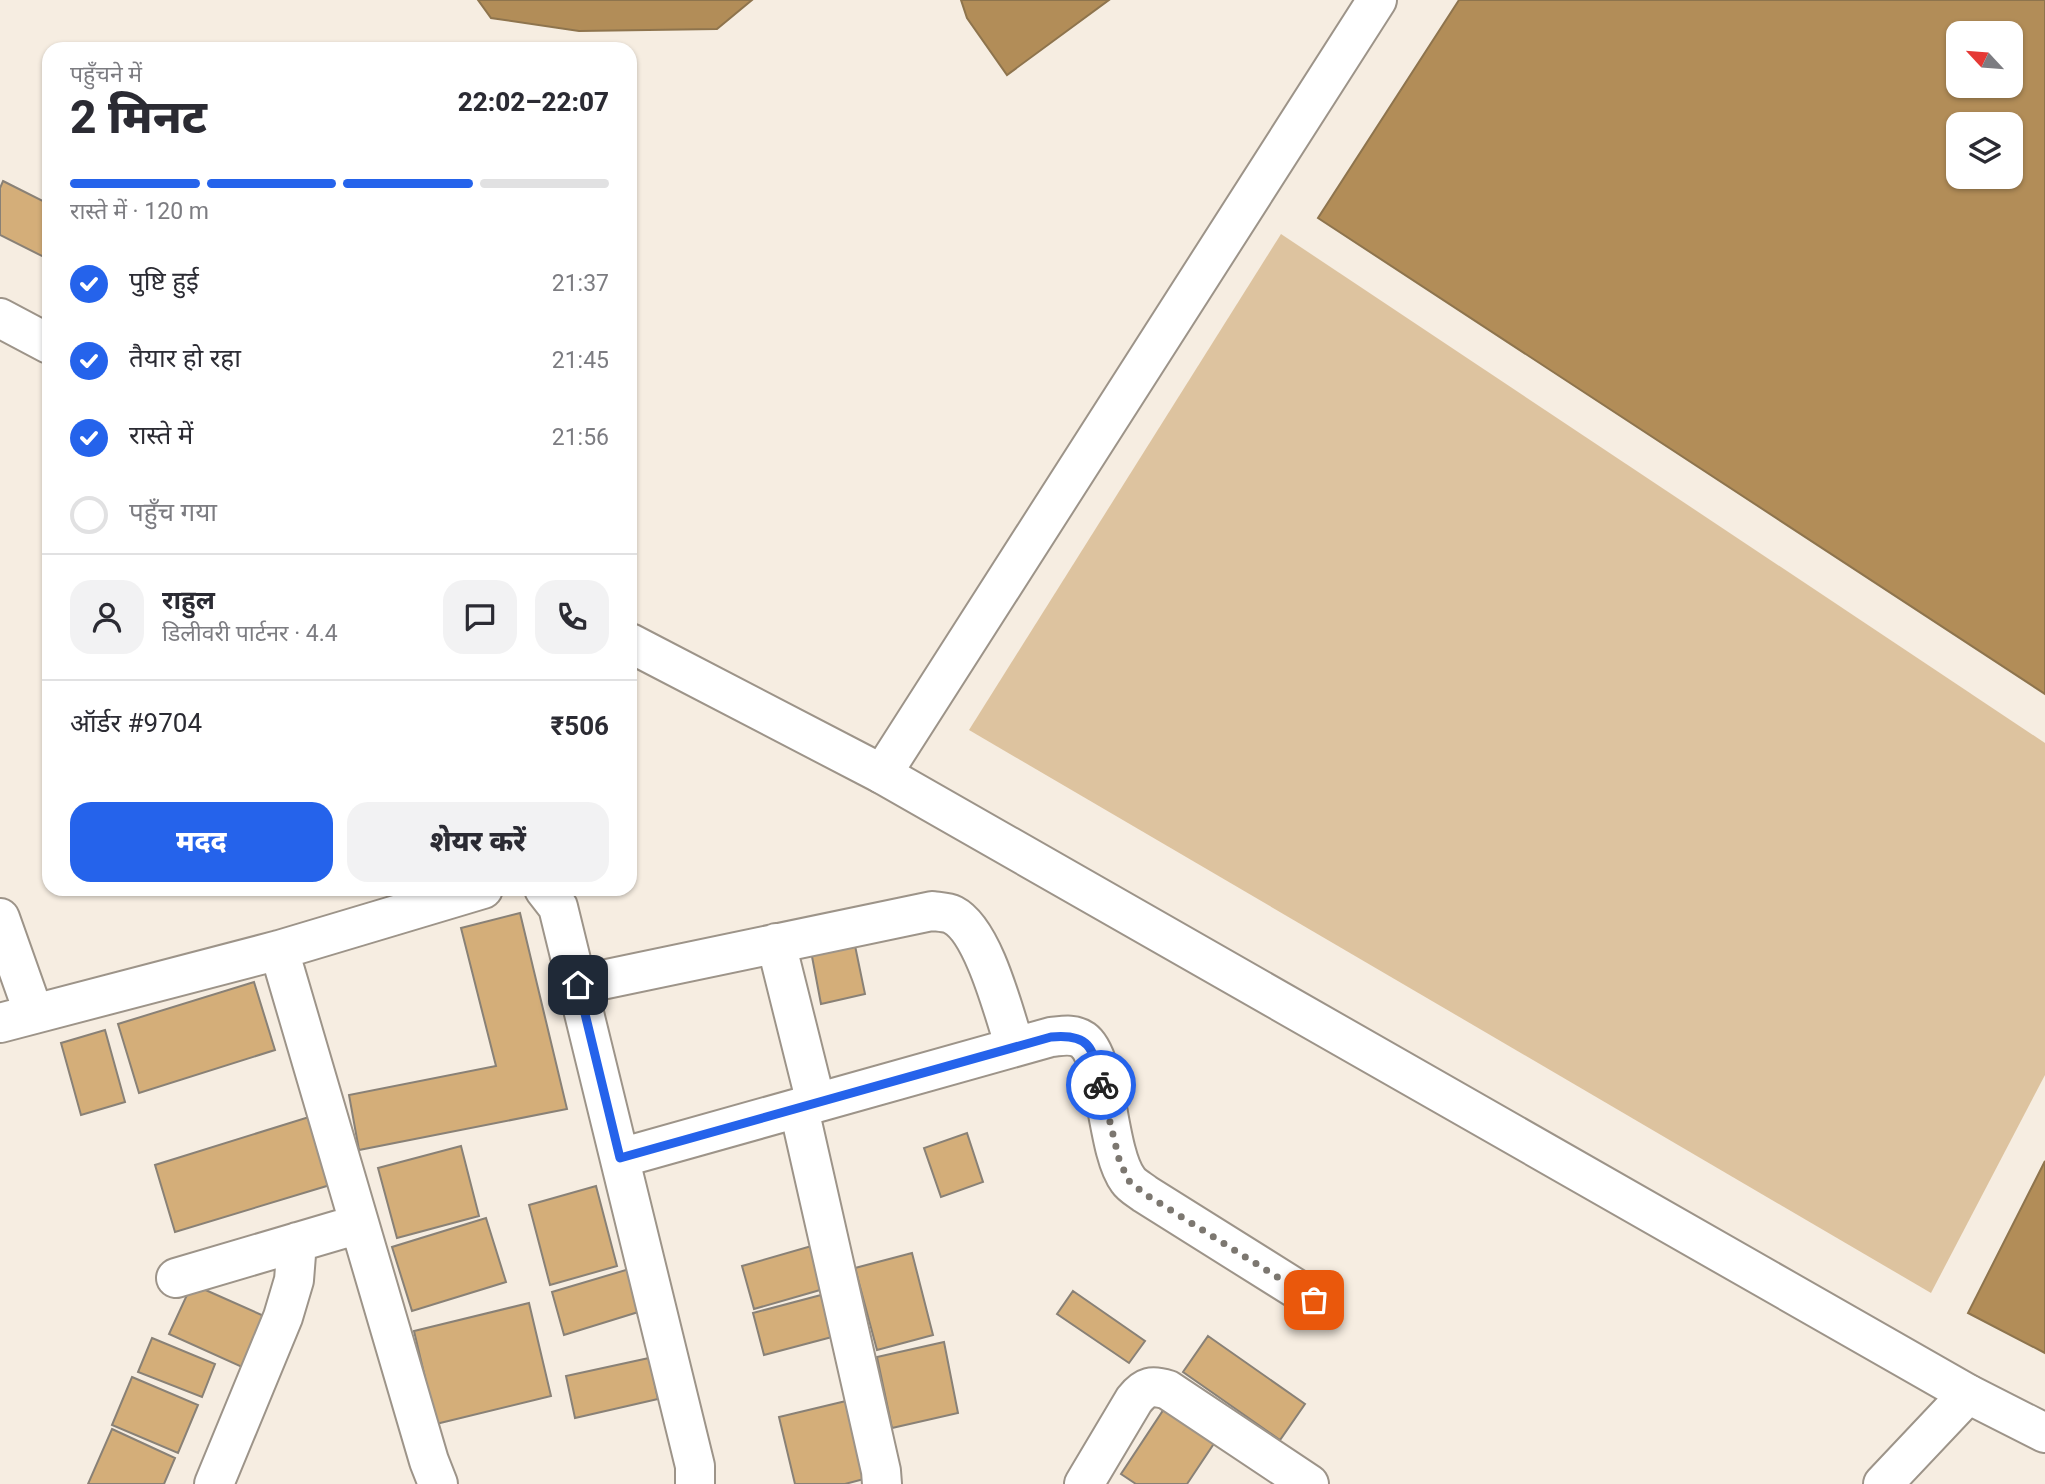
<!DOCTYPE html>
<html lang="hi">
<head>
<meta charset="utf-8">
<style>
	body { margin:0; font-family:Roboto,"Noto Sans Devanagari",sans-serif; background:#f2f2f3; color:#2b2b33; height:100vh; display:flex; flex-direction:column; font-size:26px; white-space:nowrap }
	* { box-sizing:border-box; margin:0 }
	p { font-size:23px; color:#7c7c81 }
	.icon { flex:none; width:38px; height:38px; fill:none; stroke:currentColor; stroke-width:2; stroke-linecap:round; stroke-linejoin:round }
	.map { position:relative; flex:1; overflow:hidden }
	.drawer { position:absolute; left:42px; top:42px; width:595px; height:854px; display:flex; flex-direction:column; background:#fff; border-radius:21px; box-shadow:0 2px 5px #0004 }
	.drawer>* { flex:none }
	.needle { width:46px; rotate:296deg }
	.tools { position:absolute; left:1946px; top:21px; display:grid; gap:14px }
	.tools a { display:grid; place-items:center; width:77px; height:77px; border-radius:14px; background:#fff; box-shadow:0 2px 5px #0004; font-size:35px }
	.pin { position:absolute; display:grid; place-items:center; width:60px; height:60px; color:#fff; margin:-30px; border-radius:14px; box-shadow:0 4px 10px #0006 }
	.courier { position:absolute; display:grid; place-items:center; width:70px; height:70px; margin:-35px; border:5px solid #2563eb; border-radius:50%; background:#fff; color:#222; box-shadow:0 2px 9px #0007 }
	.overview em { font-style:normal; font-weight:800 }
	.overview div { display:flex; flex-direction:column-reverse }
	.overview { display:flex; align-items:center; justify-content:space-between; height:119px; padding:0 28px }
	h1 { font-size:46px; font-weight:800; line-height:52px }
	.bar { display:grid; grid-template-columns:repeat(4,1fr); gap:10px 7px; align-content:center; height:84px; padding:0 28px }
	.bar i { height:9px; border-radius:5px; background:#e1e1e2 }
	.bar .current { background:#2563eb }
	.bar p { grid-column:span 4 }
	.line { display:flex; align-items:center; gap:18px; padding:0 28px; border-top:2px solid #e1e1e2 }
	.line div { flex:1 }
	.round { display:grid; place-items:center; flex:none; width:74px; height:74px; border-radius:21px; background:#f2f2f3 }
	ol { padding:0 28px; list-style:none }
	li { display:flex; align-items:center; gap:21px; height:77px }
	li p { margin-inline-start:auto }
	li .icon { padding:7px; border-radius:50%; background:#2563eb; color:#fff; stroke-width:4 }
	li:last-child { color:#7c7c81 }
	li i { width:38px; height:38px; border:4px solid #e1e1e2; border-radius:50% }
	.action { display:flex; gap:14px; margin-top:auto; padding:14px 28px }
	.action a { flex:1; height:80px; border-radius:21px; background:#2563eb; color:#fff; font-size:28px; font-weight:800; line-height:80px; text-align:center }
	.action a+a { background:#f2f2f3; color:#2b2b33 }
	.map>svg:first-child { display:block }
	.green { fill:#ddc39f }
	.water { fill:#b28d58; stroke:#8e744d; stroke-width:2; fill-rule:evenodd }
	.building { fill:#d4ae79; stroke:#898176; stroke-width:2 }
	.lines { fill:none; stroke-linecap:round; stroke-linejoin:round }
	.minor-casing { stroke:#9d9489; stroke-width:42 }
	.secondary-casing { stroke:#9d9489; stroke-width:42 }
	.minor { stroke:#fff; stroke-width:38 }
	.secondary { stroke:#fff; stroke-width:38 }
	.done { stroke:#7c7770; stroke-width:7; stroke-dasharray:0 12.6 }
	.route { stroke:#2563eb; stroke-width:9 }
</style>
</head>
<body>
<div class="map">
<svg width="2045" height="1484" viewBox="0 0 2045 1484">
	<rect width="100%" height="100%" fill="#f6ede1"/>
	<path class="green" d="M1281,234L2045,743V1075L1931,1293L969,730Z"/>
	<path class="water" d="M478,0H752L717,29L579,31L491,18Z
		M961,0H1109L1007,75L967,18Z
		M1459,0H2045V694L1318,218ZM2011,33V86H1958V33ZM2011,124V177H1958V124Z
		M2045,1161V1353L1968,1313Z"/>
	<path class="building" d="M3,181L49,204V248L44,257L0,235V188Z
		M520,913L567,1109L359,1150L349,1095L496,1066L461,928Z
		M853,936L865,994L821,1004L810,946Z
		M254,982L275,1050L139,1093L118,1024Z
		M105,1030L125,1102L81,1115L61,1043Z
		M309,1117L330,1185L175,1232L155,1165Z
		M967,1133L983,1182L941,1197L924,1148Z
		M461,1146L479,1216L397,1238L378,1168Z
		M596,1186L617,1266L550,1285L529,1205Z
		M486,1218L506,1282L412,1311L392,1247Z
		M815,1245L827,1288L754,1309L742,1266Z
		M912,1253L933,1335L877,1350L855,1268Z
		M636,1267L648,1309L564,1335L552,1292Z
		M192,1284L264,1316L242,1367L169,1334Z
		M1073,1291L1145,1341L1129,1363L1057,1314Z
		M821,1295L832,1337L764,1355L753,1313Z
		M529,1303L551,1396L436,1424L414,1331Z
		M1208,1336L1305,1404L1280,1440L1183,1372Z
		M152,1338L215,1364L202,1397L138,1372Z
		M944,1342L958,1413L892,1428L877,1357Z
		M649,1358L658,1399L575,1418L566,1376Z
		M132,1377L198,1405L178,1453L112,1425Z
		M846,1401L864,1479L845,1484H795L779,1417Z
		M1164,1409L1215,1442L1187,1484H1136L1121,1474Z
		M112,1429L175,1458L164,1484H88Z"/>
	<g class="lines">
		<g class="minor-casing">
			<path id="minor" d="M0,318L49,344
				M630,643L882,774
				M544,889L558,907L695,1466V1484
				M0,918L34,1014
				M776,943L816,1103
				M279,950L429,1461L438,1484
				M578,985L932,911C938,912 947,912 953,915C984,931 1004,1014 1015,1047
				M0,1023L279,950L483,889
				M799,1109L881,1471L882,1484
				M620,1158L1051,1037C1062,1036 1073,1033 1083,1040C1108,1058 1106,1151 1128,1180C1132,1186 1140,1190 1145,1194L1314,1300
				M176,1278L359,1224
				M214,1484L283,1317L294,1280L297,1242
				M1084,1484L1134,1400C1145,1386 1152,1385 1168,1390L1309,1484
				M1883,1484L1968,1394"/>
		</g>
		<g class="secondary-casing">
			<path id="secondary" d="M1377,0L882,774L1968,1394L2045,1433"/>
		</g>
		<use href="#minor" class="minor"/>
		<use href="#secondary" class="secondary"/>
	</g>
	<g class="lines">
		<path class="done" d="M1101,1085L1119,1159L1128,1180L1145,1194L1314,1300"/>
		<path class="route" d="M578,985L620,1158L1051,1037C1092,1033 1093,1050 1101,1085"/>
	</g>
</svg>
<div class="tools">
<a><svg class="needle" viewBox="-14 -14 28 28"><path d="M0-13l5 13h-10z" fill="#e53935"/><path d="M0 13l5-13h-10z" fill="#7c7c81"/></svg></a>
<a><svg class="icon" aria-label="layers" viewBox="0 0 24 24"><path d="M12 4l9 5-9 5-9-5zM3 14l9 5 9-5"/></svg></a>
</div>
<div class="pin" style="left:1314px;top:1300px;background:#ea580c"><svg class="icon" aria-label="bag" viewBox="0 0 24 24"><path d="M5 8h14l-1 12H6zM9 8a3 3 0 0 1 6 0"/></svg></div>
<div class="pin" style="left:578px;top:985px;background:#1f2937"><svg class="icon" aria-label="home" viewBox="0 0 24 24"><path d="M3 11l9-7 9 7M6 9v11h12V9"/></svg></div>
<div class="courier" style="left:1101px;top:1085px"><svg class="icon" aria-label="bike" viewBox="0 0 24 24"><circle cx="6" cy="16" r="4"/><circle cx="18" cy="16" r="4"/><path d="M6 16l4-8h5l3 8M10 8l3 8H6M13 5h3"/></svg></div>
<section class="drawer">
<div class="overview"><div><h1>2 मिनट</h1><p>पहुँचने में</p></div><em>22:02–22:07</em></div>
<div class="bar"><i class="current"></i><i class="current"></i><i class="current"></i><i></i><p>रास्ते में · 120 m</p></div>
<ol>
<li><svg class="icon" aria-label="check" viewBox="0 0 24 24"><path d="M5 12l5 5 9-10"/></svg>पुष्टि हुई<p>21:37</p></li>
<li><svg class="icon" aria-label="check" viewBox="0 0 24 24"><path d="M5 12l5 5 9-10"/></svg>तैयार हो रहा<p>21:45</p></li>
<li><svg class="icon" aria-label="check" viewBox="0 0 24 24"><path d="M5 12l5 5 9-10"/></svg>रास्ते में<p>21:56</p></li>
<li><i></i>पहुँच गया</li>
</ol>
<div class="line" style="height:126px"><a class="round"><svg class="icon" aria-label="person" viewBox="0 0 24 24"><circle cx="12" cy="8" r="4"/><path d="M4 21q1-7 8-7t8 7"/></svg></a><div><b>राहुल</b><p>डिलीवरी पार्टनर · 4.4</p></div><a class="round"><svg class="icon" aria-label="chat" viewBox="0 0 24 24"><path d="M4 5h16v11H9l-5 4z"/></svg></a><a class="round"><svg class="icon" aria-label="phone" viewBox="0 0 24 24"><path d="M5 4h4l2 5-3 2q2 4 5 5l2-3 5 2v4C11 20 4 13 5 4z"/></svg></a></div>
<div class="line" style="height:91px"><div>ऑर्डर #9704</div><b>₹506</b></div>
<div class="action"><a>मदद</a><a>शेयर करें</a></div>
</section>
</div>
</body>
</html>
